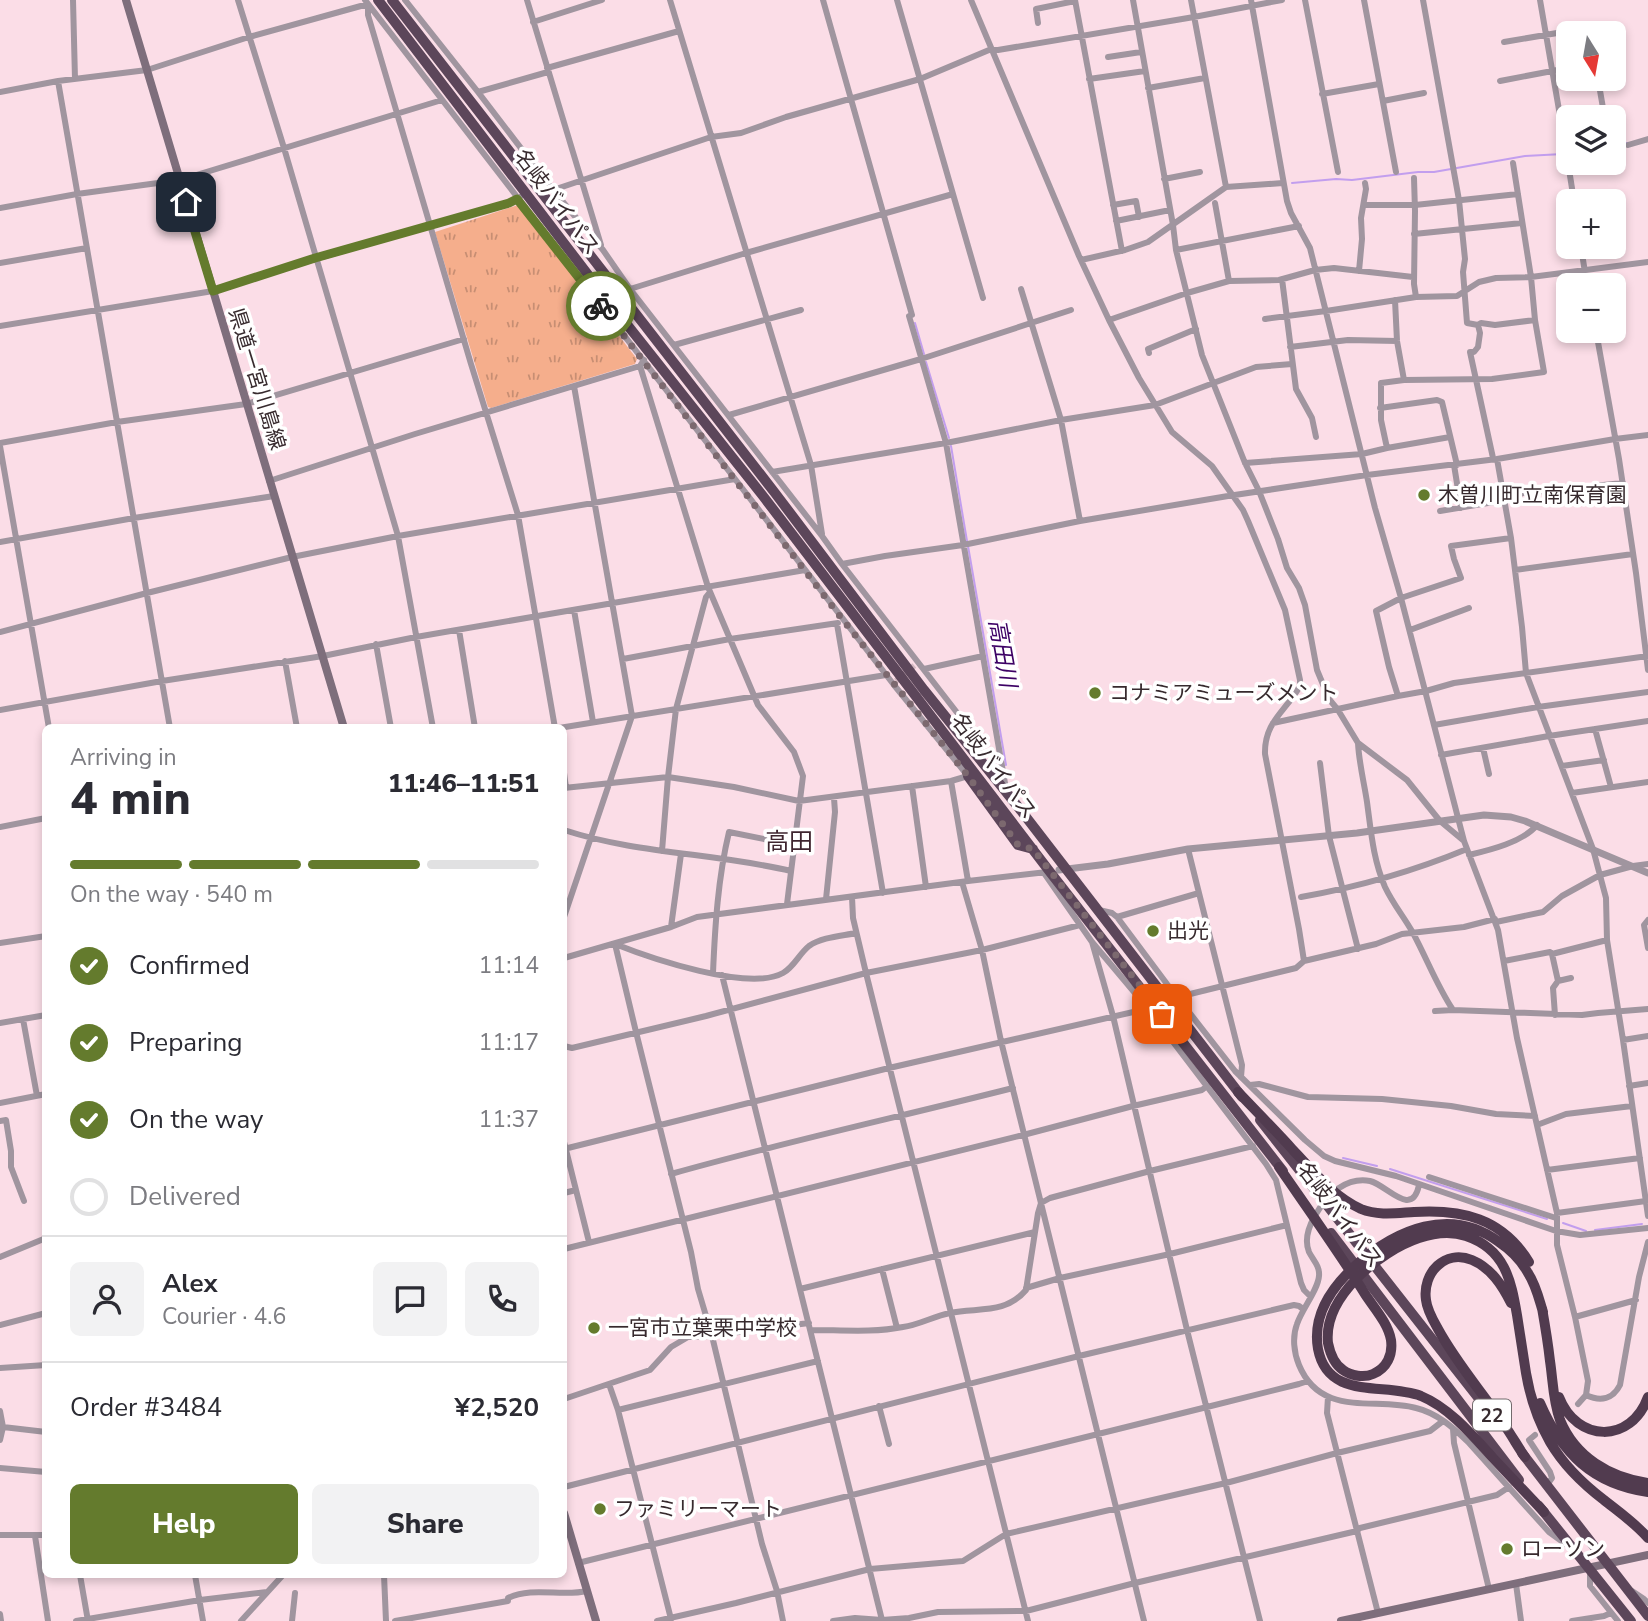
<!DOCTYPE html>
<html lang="en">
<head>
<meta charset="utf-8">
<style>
	body { margin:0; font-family:"Nunito Sans","Noto Sans JP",sans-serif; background:#f2f2f3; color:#2b2b33; height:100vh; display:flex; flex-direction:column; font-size:26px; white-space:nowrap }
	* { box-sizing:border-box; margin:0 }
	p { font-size:23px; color:#7c7c81 }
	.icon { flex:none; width:38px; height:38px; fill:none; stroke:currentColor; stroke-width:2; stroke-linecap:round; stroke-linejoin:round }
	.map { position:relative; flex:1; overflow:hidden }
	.panel { position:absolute; left:42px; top:724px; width:525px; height:854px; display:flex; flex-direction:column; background:#fff; border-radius:10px; box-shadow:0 4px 10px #0003 }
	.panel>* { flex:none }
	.needle { width:46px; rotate:169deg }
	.buttons { position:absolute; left:1556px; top:21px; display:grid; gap:14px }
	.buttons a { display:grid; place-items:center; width:70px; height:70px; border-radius:10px; background:#fff; box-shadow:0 4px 10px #0003; font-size:35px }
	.pin { position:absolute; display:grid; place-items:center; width:60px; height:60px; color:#fff; margin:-30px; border-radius:14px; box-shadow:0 4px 10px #0006 }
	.courier { position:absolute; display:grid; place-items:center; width:70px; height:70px; margin:-35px; border:5px solid #647b2d; border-radius:50%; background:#fff; color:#222; box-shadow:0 2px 9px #0007 }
	.head em { font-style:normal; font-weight:800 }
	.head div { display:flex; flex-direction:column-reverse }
	.head { display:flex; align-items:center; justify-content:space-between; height:119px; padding:0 28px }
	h1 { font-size:46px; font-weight:800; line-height:52px }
	.bar { display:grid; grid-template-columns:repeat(4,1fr); gap:10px 7px; align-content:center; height:84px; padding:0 28px }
	.bar i { height:9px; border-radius:5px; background:#e1e1e2 }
	.bar .selected { background:#647b2d }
	.bar p { grid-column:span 4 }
	.line { display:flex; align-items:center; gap:18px; padding:0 28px; border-top:2px solid #e1e1e2 }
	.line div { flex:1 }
	.round { display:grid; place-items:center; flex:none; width:74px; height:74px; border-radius:10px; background:#f2f2f3 }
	ol { padding:0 28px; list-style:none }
	li { display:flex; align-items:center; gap:21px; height:77px }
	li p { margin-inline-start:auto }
	li .icon { padding:7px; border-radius:50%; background:#647b2d; color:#fff; stroke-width:4 }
	li:last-child { color:#7c7c81 }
	li i { width:38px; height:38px; border:4px solid #e1e1e2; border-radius:50% }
	.button { display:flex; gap:14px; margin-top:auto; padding:14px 28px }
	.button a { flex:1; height:80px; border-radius:10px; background:#647b2d; color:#fff; font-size:28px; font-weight:800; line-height:80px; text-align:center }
	.button a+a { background:#f2f2f3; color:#2b2b33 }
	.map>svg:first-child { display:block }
	.park { fill:url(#park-tufts) }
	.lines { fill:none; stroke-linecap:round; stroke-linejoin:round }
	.stream { stroke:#c29eee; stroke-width:2 }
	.minor-tunnel { stroke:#d4b9c2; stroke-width:6; stroke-dasharray:6 3; stroke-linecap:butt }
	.minor { stroke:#a0959f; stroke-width:6 }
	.tertiary { stroke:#a0959f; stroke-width:7 }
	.secondary { stroke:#7e6e7c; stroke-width:8 }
	.trunk { stroke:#5c465a; stroke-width:10 }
	.motorway { stroke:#513b4f; stroke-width:10 }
	.done { stroke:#7c696f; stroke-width:7; stroke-dasharray:0 12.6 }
	.route { stroke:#647b2d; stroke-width:9 }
	.poi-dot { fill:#647b2d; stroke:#fff; stroke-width:2.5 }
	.labels { text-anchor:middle; stroke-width:7; stroke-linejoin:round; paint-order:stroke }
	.shield { fill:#fff; stroke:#736a6d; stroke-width:2 }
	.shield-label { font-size:19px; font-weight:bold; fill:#372a2e }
	.street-label { font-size:21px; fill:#372a2e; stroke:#fff }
	.poi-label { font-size:21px; fill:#372a2e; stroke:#fff; text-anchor:start }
	.water-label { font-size:23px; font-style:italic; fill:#3d0265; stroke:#fff }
	.quarter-label { font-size:24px; fill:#3f252f; stroke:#fff }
</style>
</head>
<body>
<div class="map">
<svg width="1648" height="1621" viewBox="0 0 1648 1621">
	<defs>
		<pattern id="park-tufts" width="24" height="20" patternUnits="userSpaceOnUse" patternTransform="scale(1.75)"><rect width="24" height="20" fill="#f5ae8c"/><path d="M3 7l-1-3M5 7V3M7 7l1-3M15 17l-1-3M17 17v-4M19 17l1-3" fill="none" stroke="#c78e73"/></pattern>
	</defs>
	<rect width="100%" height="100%" fill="#fbdde7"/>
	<path class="park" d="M518,205L637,359L635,364L491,408L488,407L435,232Z"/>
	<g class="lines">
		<path class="stream" d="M1614,146L1627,143
			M1292,183L1336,179L1352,180L1418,172H1434L1525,156L1563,154
			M915,323L924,354
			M926,362L949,438
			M951,446L967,541
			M968,546L1006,765
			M1343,1158L1377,1166
			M1390,1169L1547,1219
			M1563,1223L1586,1231
			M1595,1230L1642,1224"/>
		<path class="minor-tunnel" d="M896,681L916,664"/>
		<path class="minor" d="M73,0L75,79
			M238,0L284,148L398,536L433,728
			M405,0L478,92L548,72
			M527,0L601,245
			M670,0L811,465L822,534
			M823,0L912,315L909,316L946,443L1006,789
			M897,0L983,298
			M971,0L1079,256L1109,320L1139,378L1172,432L1212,466L1243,510L1248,521L1285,610L1300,680V686C1286,711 1264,722 1265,754L1299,929L1304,961
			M1075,0L1122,251
			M1133,0L1173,225L1176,250L1202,355L1245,463L1259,491L1278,539L1287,568L1299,588L1305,605L1317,670L1329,699L1338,710L1358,743L1407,780L1440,821L1464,841
			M1191,0L1226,187
			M1251,0L1287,201L1291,213L1310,248L1375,508L1401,598L1464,841L1498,930L1517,1038L1557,1213V1245L1575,1317L1588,1381L1586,1395L1578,1404
			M1305,0L1338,172
			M1364,0L1396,172
			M1423,0L1459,200L1465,259L1463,272L1467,323L1478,325L1480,333L1478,347L1474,352H1470L1493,458
			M1540,0L1568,162
			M533,22L602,0
			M1038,23L1036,9L1075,1
			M1504,42L1604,25
			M1108,57L1141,52
			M547,68L679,31
			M1089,79L1145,71
			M58,81L170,728
			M1500,81L1568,68
			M1148,88L1205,78
			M0,92L58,81L147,70L249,37L368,4V15L471,364L518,515L555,728
			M478,92L553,190L603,250L630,289L822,536L842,564L885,556L963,545L1080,521L1228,496L1367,475L1497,459L1615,439L1648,435
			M1322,94L1379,84
			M1383,101L1424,93
			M1561,115L1603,108L1598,79
			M1628,145L1648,139
			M1568,163L1574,201
			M1414,178L1415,211L1414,284L1416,297
			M1164,179L1200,172
			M553,190L711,137L741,133L786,117L920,79L989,50H998L1194,17L1282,0
			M1215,203L1229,281
			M1113,205L1136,201L1139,217
			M1364,205H1415L1518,194
			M0,208L77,194L180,180L442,100
			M1116,221L1170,210
			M1414,234L1522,223
			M1581,247L1587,285
			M1176,250L1299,226
			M1081,260L1125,250L1148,242L1226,187L1283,183
			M0,263L87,248
			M1359,271L1362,239L1361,218L1366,189L1365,183
			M1282,279L1296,389L1312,418L1316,437
			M630,289L746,253L953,194
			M1021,289L1061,420L1080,521
			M1395,300L1397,341L1404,380
			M1266,319H1265L1326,311L1416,297L1457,296L1479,282L1496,278L1531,277L1648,262
			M1109,320L1187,293L1229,281L1279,280L1315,270L1334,268L1413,277
			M1478,325L1481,323L1495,325L1535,320
			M0,326L213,291L315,259L509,203L520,197
			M1596,331L1619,459L1636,573L1648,670
			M674,345L801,310
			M1290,347L1348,340L1397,341
			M1149,353L1148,349L1196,329
			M644,360L640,366L708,587L758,705L794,752L803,776L787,904
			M1380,408L1437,400L1442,402L1457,465
			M729,415L921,359L1071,310
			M0,443L117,422L246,404L464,339
			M0,446L49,728
			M1387,448L1381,420V383L1404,380L1492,379L1544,372L1535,320L1531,277L1513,163
			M1497,459L1511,538L1522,627L1526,673L1593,849L1606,898L1607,940L1623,1040L1648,1216
			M1245,463L1362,454L1387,448L1450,437
			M1454,465L1461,508
			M772,472L946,443L1061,420L1155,405L1256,367L1292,364
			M269,481L415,434L640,366
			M1440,511L1506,500L1523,493L1623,483
			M0,542L134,518L274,496
			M842,564L972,732
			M1515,570L1633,554
			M574,610L593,722
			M837,624L883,893
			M459,630L475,728
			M1410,630L1469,608
			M0,632L147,593L292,557L398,536L735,479L365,0
			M376,644L391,728
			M623,659L730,639L838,623
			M285,661L297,728
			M924,669L983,656
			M1398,696L1389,667L1376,611L1401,598L1461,578L1454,559L1451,546L1511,538
			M0,710L162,681L323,656L416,637L805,570
			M1273,723L1398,696L1426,691L1454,683L1648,656
			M1434,725L1538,707L1648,692
			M559,728L886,675
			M1595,729L1611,787
			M1358,743C1359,763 1364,782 1367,802C1371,831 1373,859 1385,887C1393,904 1404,917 1413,933C1427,959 1437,986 1453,1010
			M1483,748L1489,774
			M1441,755L1549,736L1648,721
			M1320,763L1329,836L1358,949
			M1562,766L1604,760
			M564,773L566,788
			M951,781L968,881
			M912,786L926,887
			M564,788L668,777L734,787L799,801L951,781L968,776L894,685L735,479
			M1572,793L1648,782
			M0,827L46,818
			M564,830C637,854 716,853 791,871
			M1188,849L1242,1065L1241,1077
			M662,851L668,777L676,709L706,597L710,592
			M1469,855C1490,850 1523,842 1537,825
			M1044,873L1092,942L1145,1005L1266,1164L1276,1180L1301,1283L1304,1290L1310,1296
			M962,882L982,950L1001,1041L1144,1621
			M852,897L853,918L866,973L1028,1621
			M1301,897C1358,887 1414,871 1467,849
			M826,899L835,812L834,798
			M1099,910L1112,913L1117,917L1167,984L1235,1071L1305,1140L1324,1156L1335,1161L1396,1176L1556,1231L1580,1235L1648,1228
			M564,917L632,716L574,386
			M1117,917L1199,893
			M1648,920L1644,925L1648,948
			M1496,922L1543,912L1562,896L1600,875L1633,866L1648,864
			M671,927L681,854
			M1092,942L1113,1016L1187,1330L1260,1621
			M0,943L46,936
			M615,944L636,1032L691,1252L698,1289L712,1336L762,1544L777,1591L783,1621
			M615,944C650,958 749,992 783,973C794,967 799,954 809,946C822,937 842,936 856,933
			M1552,954L1558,981
			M564,958L671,927L697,917L968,881L1047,872
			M1504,961L1550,952L1552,954L1607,940
			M713,973C715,926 718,878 729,832L794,845
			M722,975L882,1620
			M1178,999L1182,996L1296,968L1304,961L1376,944L1402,934L1464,927L1495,919
			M1435,1011L1453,1010L1582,1015L1598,1013L1648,1009
			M1555,1015L1553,988L1558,981L1571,978
			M23,1019L37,1096
			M0,1023L46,1015
			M1623,1040L1648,1036
			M564,1046L572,1048L706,1016L866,973L982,950L1080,925
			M1250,1085L1259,1084L1308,1097L1382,1099L1451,1106L1496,1114L1535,1116
			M1629,1086L1648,1083
			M0,1103L46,1094
			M0,1121L6,1120L11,1151V1167L24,1201
			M1537,1125L1566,1114L1632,1106
			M564,1142L589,1242
			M564,1149L889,1068L1142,1010L1145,1005
			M1547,1170L1640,1158
			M671,1174C784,1142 899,1117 1013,1088
			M1429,1177L1556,1218
			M1419,1185C1412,1219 1387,1185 1370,1181C1359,1179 1348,1182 1339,1188C1323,1200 1300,1230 1309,1252C1313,1260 1320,1266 1319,1276C1318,1290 1302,1309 1297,1324C1292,1337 1294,1353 1299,1365C1321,1418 1374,1397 1416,1408C1437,1413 1454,1428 1469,1443L1549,1532L1567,1545
			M564,1193L576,1190
			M1557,1213L1646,1201
			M564,1249L1027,1134L1133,1106L1202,1090L1207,1086
			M0,1257L46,1238
			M882,1269L897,1328
			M1026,1288L1060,1278L1170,1254L1287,1225
			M800,1289L1035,1232
			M1575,1317L1636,1300
			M0,1325L46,1313
			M810,1330C841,1330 873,1333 903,1327C919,1325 934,1316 950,1313C977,1307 1005,1315 1026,1290L1038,1213L1041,1203L1050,1198L1150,1171L1253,1146
			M0,1368L46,1365
			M609,1384L618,1410L671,1619
			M1586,1395C1601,1402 1613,1399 1620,1385L1639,1277L1648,1242
			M1328,1397L1327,1413L1378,1613
			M564,1399L650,1370L671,1347L688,1337L708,1336L809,1323
			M879,1406L889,1444
			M618,1410L818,1361
			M0,1411L3,1427L46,1432
			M1453,1429L1454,1443L1489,1589
			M1535,1435L1529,1440L1550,1472L1552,1478L1547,1485
			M0,1440L3,1427
			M0,1468L46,1472
			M564,1487L1079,1356L1294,1305L1299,1306L1303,1309
			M0,1535H46
			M35,1536L48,1621
			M578,1563L1207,1407L1299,1384L1308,1381
			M1590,1569V1586L1618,1621
			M80,1575L88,1621
			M195,1575L203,1621
			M384,1575L386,1621
			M1516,1584L1521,1621
			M1632,1591L1644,1599L1648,1603
			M0,1614L1,1621
			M76,1621L200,1600L267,1592
			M241,1621L283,1575
			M292,1621L295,1593
			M395,1621L508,1601V1598C533,1586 561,1597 587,1591
			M657,1621L736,1603L870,1569L963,1561L1006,1534L1226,1483L1337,1453L1430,1431L1443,1421
			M833,1621L855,1618L882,1620L909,1618L938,1612L1026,1611L1135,1583L1357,1531L1360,1528L1497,1495L1509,1487
			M1572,1621L1604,1616L1611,1613"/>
		<path class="tertiary" d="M1059,870L1108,864L1188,849L1357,833L1484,815L1511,817L1525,821L1648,873"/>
		<path class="secondary" d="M126,0L344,728
			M564,1513L596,1621
			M1341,1621L1648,1555"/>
		<path class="trunk" d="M378,0L602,293L763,496L1050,872L1283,1171
			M392,0L775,493L924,690L1019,808L1242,1097
			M972,732L978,740L979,758
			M968,776L1018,845L1033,849
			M1260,1120L1480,1400
			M1331,1233L1519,1480
			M1522,1453L1648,1616
			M1539,1506L1631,1621"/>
		<path class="motorway" d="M1238,1092C1256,1111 1275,1130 1293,1150C1313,1171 1334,1197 1361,1209C1378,1216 1397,1213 1414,1212C1462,1209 1502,1218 1529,1262
			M1279,1167C1308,1209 1338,1251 1365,1294C1374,1308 1388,1323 1391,1340C1393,1355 1387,1368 1373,1374C1364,1378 1351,1376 1343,1370C1334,1364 1330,1353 1328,1343C1323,1297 1380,1251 1419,1238C1434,1233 1451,1231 1466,1236C1505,1249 1511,1280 1517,1315C1520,1335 1523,1354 1526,1373C1530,1397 1538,1421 1550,1442C1564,1466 1583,1484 1604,1500C1619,1512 1635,1523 1648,1538
			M1511,1303C1502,1285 1491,1268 1472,1260C1445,1249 1422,1273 1426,1300C1427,1310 1433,1320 1438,1329C1457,1364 1483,1393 1505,1426C1512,1436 1518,1447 1525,1457
			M1542,1308C1545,1325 1548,1343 1550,1361C1553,1381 1553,1401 1560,1420C1575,1457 1610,1478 1648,1483
			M1543,1312C1539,1299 1536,1285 1528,1273C1521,1260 1511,1250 1499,1242C1451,1206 1396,1229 1355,1266C1332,1287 1312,1315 1318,1349C1328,1401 1384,1382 1421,1396C1450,1408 1473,1436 1493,1458C1510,1476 1527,1494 1544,1512
			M1559,1397C1577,1443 1631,1444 1648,1397
			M1540,1403C1562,1454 1593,1484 1648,1492"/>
	</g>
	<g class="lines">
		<path class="done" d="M601,306L843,620L968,776L1018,845L1033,849L1162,1014"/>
		<path class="route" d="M186,202L213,291L315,258L509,203L517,199L601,306"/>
	</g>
	<g class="poi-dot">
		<circle cx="1424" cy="495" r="7"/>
		<circle cx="1095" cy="693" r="7"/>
		<circle cx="1153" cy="931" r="7"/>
		<circle cx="594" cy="1328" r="7"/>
		<circle cx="600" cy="1509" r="7"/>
		<circle cx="1507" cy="1549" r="7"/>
	</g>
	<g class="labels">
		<rect class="shield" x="1473" y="1399.5" width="38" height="31" rx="5"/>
		<g class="shield-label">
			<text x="1492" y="1422">22</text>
		</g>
		<g class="street-label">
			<text transform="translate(557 202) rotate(53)" y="7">名岐バイパス</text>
			<text transform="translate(257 379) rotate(73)" y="7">県道一宮川島線</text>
			<text transform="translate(994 766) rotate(53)" y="7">名岐バイパス</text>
			<text transform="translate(1340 1215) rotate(53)" y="7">名岐バイパス</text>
		</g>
		<g class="poi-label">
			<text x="1438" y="502">木曽川町立南保育園</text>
			<text x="1109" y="700">コナミアミューズメント</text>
			<text x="1167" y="938">出光</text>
			<text x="608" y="1335">一宮市立葉栗中学校</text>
			<text x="614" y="1516">ファミリーマート</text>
			<text x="1521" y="1556">ローソン</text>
		</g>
		<g class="water-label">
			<text transform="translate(1003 653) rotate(80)" y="8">高田川</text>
		</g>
		<g class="quarter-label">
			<text x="789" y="850">高田</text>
		</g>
	</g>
</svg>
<div class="buttons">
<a><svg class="needle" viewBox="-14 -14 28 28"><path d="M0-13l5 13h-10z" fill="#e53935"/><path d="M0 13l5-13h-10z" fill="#7c7c81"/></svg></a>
<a><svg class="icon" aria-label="layers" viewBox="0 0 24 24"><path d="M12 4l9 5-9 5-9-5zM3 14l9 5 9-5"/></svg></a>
<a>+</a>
<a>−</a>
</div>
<div class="pin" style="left:1162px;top:1014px;background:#ea580c"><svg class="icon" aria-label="bag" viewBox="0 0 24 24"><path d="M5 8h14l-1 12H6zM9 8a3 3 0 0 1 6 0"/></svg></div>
<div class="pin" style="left:186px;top:202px;background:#1f2937"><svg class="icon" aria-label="home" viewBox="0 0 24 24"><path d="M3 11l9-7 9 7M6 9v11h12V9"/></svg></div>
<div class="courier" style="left:601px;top:306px"><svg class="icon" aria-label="bike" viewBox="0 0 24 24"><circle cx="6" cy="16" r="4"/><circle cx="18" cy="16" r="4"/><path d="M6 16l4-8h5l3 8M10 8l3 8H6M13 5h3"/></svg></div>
<section class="panel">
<div class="head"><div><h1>4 min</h1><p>Arriving in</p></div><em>11:46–11:51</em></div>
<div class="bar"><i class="selected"></i><i class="selected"></i><i class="selected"></i><i></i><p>On the way · 540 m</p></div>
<ol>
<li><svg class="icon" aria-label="check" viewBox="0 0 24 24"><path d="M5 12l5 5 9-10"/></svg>Confirmed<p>11:14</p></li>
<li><svg class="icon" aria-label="check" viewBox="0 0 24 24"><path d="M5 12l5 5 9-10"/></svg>Preparing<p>11:17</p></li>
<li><svg class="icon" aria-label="check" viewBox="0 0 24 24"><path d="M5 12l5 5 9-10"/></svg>On the way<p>11:37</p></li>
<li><i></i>Delivered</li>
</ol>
<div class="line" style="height:126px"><a class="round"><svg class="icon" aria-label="person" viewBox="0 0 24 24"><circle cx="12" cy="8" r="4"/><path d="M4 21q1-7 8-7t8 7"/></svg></a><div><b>Alex</b><p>Courier · 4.6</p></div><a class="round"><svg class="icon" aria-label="chat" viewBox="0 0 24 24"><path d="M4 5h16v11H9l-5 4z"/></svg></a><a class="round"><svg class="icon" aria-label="phone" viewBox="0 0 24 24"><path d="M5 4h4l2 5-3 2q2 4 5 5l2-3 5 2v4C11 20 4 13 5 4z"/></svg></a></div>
<div class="line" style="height:91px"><div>Order #3484</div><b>¥2,520</b></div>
<div class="button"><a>Help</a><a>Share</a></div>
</section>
</div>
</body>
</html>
